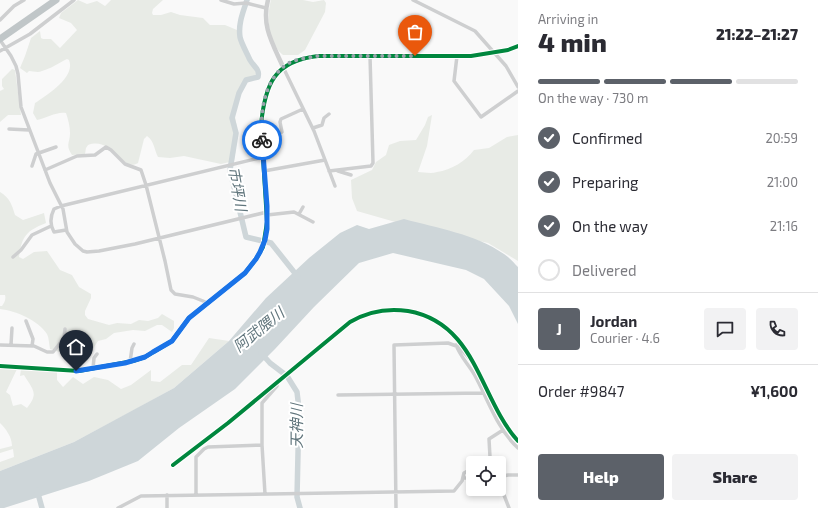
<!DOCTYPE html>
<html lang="en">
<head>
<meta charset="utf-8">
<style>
	body { margin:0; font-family:"Exo 2","Noto Sans JP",sans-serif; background:#f2f2f3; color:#2b2b33; height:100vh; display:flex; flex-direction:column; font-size:15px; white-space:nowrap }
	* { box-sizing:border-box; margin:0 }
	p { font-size:13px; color:#7c7c81 }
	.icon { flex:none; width:22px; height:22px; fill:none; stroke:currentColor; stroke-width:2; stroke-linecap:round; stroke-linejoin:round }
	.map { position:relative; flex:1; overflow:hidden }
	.drawer { display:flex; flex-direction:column; background:#fff; width:300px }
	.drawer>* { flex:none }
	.controls { position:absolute; left:466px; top:456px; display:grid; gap:8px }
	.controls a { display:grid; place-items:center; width:40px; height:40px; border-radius:4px; background:#fff; box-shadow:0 2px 6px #0003; font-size:20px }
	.pin { position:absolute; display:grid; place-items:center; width:34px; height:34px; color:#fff; margin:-41px -17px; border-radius:50% 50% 50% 0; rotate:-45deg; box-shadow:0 0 4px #0007 }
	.pin .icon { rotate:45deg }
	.courier { position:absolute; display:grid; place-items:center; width:40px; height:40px; margin:-20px; border:3px solid #1a73e8; border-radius:50%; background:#fff; color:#222; box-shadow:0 1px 5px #0007 }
	.head em { font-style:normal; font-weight:800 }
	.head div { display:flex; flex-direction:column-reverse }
	.head { display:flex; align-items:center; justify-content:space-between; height:68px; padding:0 20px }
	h1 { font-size:26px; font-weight:800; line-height:30px }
	.bar { display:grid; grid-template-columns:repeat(4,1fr); gap:6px 4px; align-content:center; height:48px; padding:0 20px }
	.bar i { height:5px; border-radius:3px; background:#e1e1e2 }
	.bar .current { background:#5c6169 }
	.bar p { grid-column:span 4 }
	.line { display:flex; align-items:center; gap:10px; padding:0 20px; border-top:1px solid #e1e1e2 }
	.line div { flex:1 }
	.round { display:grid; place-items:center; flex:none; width:42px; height:42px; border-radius:4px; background:#f2f2f3 }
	ol { padding:0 20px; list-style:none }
	li { display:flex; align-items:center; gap:12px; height:44px }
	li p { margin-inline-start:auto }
	li .icon { padding:4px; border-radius:50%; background:#5c6169; color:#fff; stroke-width:4 }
	li:last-child { color:#7c7c81 }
	li i { width:22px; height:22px; border:2px solid #e1e1e2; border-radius:50% }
	.button { display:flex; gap:8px; margin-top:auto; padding:8px 20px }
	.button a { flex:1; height:46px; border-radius:4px; background:#5c6169; color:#fff; font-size:16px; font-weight:800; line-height:46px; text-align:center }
	.button a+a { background:#f2f2f3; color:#2b2b33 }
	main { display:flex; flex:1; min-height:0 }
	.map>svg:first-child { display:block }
	.green { fill:#e8ebe6 }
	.water { fill:#ced6d9 }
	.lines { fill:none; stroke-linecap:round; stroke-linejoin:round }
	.river { stroke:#ced6d9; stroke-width:5.5 }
	.minor { stroke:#cecfd0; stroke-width:3.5 }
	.tertiary { stroke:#cecfd0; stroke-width:4.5 }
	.motorway { stroke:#c0c6c8; stroke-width:7 }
	.cycleway-casing { stroke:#fff; stroke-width:6 }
	.cycleway { stroke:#00873e; stroke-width:4 }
	.done { stroke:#99a4ac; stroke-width:4; stroke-dasharray:0 7.2 }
	.route { stroke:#1a73e8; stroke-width:5 }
	.labels { text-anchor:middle; stroke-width:4; stroke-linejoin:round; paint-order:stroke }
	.water-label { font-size:15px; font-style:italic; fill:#60757c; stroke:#fff }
</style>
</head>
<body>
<main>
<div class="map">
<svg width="518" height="508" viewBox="0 0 518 508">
	<rect width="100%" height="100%" fill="#f9f9f9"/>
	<path class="green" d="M78,0L87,4L97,1L105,6L111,0H163L153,9L152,13L153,15H161L171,12L180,15L203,18L210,25H225L237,30L256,73L255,77L245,82L237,100L235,116L238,134L234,161L221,164L184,156L170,158L158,157C154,150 155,142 147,136L144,139L138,163C122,173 113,136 88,145L86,148L85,154L72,155C65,145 70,143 70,133C70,126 68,119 66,113C58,111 46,118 37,120L33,113L35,103C47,95 76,77 69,60L67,59C59,63 50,69 42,71C38,73 33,71 29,71L27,73L20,68L25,56L31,38L40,31L41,38L43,39H51L60,48L77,30L71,23L59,18L61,13Z
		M271,0H303L313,2L324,0L326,3L325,12L305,50L298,55H283C268,43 266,18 271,0Z
		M12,69L15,70L21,115H8L0,122V91L4,89L2,86V79Z
		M432,115L427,146L418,172C424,172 431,174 437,172C451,170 466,161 474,150L489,148L507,137L518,135V261L488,243L399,223L357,211L352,198L351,180L372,170L376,162L386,155L389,145L400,141L416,140L425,125L428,117Z
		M0,192C10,198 12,205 15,215L23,220L44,213L46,223C26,231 22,236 19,257L23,259L34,252L47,251L60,270L72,275L79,287L91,294V298L85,311V315L88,319L109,325L117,323L131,324L139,320L148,321L158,318L162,314L174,321V328L172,332L162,325H157L145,331L133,330L114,333L106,339L98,341C95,345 92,352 88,354C79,358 59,352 50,349C49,344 49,338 47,334C38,320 16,311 0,309V306H2C5,302 6,299 5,295H0Z
		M209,338L229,341L174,388L134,410L74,442L0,471V462L14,457L13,449L0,453V449L12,446C12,437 6,429 0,423V368L17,369L6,392L10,395L13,406L21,404L27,408C39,393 33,390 24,375L20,376L21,369L57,371V380L63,387L73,377L83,384L94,377L108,380L121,389L131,385L151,370V381L160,382L182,365H191Z"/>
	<path class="water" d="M404,219C437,228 475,234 504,254C509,257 514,263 518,267V324L509,306L484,279L466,270L393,253L359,263L314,307L275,349L235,389L179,428L138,461L89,481L4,508H0V471L74,442L174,388L229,341L266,298L309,258L340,233L357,225L369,229Z"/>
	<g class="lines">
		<path class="river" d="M247,0C243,12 238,24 240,37C241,43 248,55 250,60C254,67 260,69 258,77L246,80L239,93L232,118L236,133L230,170L246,237L271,243L298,277
			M261,353L270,363L287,376L297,392L299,409L297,497L300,508
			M37,490L42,508"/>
		<path class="minor" d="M221,0L234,4L246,3L266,8
			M413,0L475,31L506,66L518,87
			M0,20L14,6L24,0
			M0,40L11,56L16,66L18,74L21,107L50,183L63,209L67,232L75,244L83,251L87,252L99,251L135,244L267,212
			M0,51L30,34L74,0
			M457,56L454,81L481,117L518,91
			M283,67L314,131L335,186
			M313,128L322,125L324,118L329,114
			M9,129L29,130
			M269,151L273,137L282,132L280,122L281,119L303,109
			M263,152L271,151L276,149
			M32,166L36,154L56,147
			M45,170L77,156L95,155L106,147L111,150L125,164L141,170L146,185L165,261L171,290L175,294L193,297L208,303
			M264,171L325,160
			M329,171L371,166L373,163L370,56
			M338,171L351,175
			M299,214L303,207
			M267,215L294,212L313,222
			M66,230L54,232C50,225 50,217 54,209L61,206L263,157
			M13,257L21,250L32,235L51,226
			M26,321L33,339L32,346
			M0,345L34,346L47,352H53L64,338L65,329
			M11,345L12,328
			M456,345C460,356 468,364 474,374C488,399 497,429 518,448
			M130,362L132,348L134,344
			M0,366L79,371L133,361L145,357L172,341L189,318L245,273L256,259L263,247L267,222L261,125C265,84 274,61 318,56H471L508,50L518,46
			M93,368L94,358L97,354
			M338,395L483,393
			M481,463L490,457L489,439L503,430
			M173,465L228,423L350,322C367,312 388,308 408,311C477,323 479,398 518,441
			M499,477L508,475H518
			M464,478H473
			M499,489L504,495L509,508
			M265,494L262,445V403L277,386V382
			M167,495V508
			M196,495V457L204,449L208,447L262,445
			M118,508L141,496L454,491L462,481L464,473L473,468
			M396,508L394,345L448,343L459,347L470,359"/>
		<path class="tertiary" d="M268,0C261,26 273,44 283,67"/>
		<path class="motorway" d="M0,39L56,0"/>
		<g class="cycleway-casing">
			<path id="cycleway" d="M0,366L79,371L133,361L145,357L172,341L189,318L245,273L256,259L263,247L267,222L261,125C265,84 274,61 318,56H471L508,50L518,46
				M173,465L228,423L350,322C367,312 388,308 408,311C477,323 479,398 518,441"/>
		</g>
		<use href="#cycleway" class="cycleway"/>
	</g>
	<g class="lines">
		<path class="done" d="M262,140C260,116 263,84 283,67C292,59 306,58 318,56H415"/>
		<path class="route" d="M76,371L125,363L145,357L153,352L172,341L189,318L245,273L256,259L260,252L265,240L267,229V206L262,140"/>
	</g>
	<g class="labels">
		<g class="water-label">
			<text transform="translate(237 189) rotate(80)" y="5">市坪川</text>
			<text transform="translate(259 330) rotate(-39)" y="5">阿武隈川</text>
			<text transform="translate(297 426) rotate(-90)" y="5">天神川</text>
		</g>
	</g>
</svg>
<div class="controls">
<a><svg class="icon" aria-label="locate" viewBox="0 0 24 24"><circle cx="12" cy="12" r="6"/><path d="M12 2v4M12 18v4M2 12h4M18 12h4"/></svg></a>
</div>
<div class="pin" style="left:415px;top:56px;background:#ea580c"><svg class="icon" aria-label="bag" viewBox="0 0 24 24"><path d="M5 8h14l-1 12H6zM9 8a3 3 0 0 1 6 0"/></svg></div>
<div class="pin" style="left:76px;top:371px;background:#1f2937"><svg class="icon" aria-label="home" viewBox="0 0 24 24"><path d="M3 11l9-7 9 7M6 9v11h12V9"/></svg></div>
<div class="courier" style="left:262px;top:140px"><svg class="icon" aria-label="bike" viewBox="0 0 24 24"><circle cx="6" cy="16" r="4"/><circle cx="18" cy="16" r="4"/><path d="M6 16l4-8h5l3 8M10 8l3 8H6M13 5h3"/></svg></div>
</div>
<section class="drawer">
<div class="head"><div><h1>4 min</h1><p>Arriving in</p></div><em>21:22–21:27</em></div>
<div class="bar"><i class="current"></i><i class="current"></i><i class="current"></i><i></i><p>On the way · 730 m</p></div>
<ol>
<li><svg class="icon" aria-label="check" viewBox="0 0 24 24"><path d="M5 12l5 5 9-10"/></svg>Confirmed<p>20:59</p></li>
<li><svg class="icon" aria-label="check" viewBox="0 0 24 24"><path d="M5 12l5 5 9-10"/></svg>Preparing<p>21:00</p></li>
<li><svg class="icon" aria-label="check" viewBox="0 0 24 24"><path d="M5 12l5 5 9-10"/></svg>On the way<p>21:16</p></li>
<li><i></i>Delivered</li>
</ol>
<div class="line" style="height:72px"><b class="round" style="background:#5c6169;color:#fff">J</b><div><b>Jordan</b><p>Courier · 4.6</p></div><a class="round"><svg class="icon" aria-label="chat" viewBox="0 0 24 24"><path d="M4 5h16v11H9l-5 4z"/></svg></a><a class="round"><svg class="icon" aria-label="phone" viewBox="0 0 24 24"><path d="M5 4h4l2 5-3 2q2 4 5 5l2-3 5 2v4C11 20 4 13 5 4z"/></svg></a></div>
<div class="line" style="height:52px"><div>Order #9847</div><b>¥1,600</b></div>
<div class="button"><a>Help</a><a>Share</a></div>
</section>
</main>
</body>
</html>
